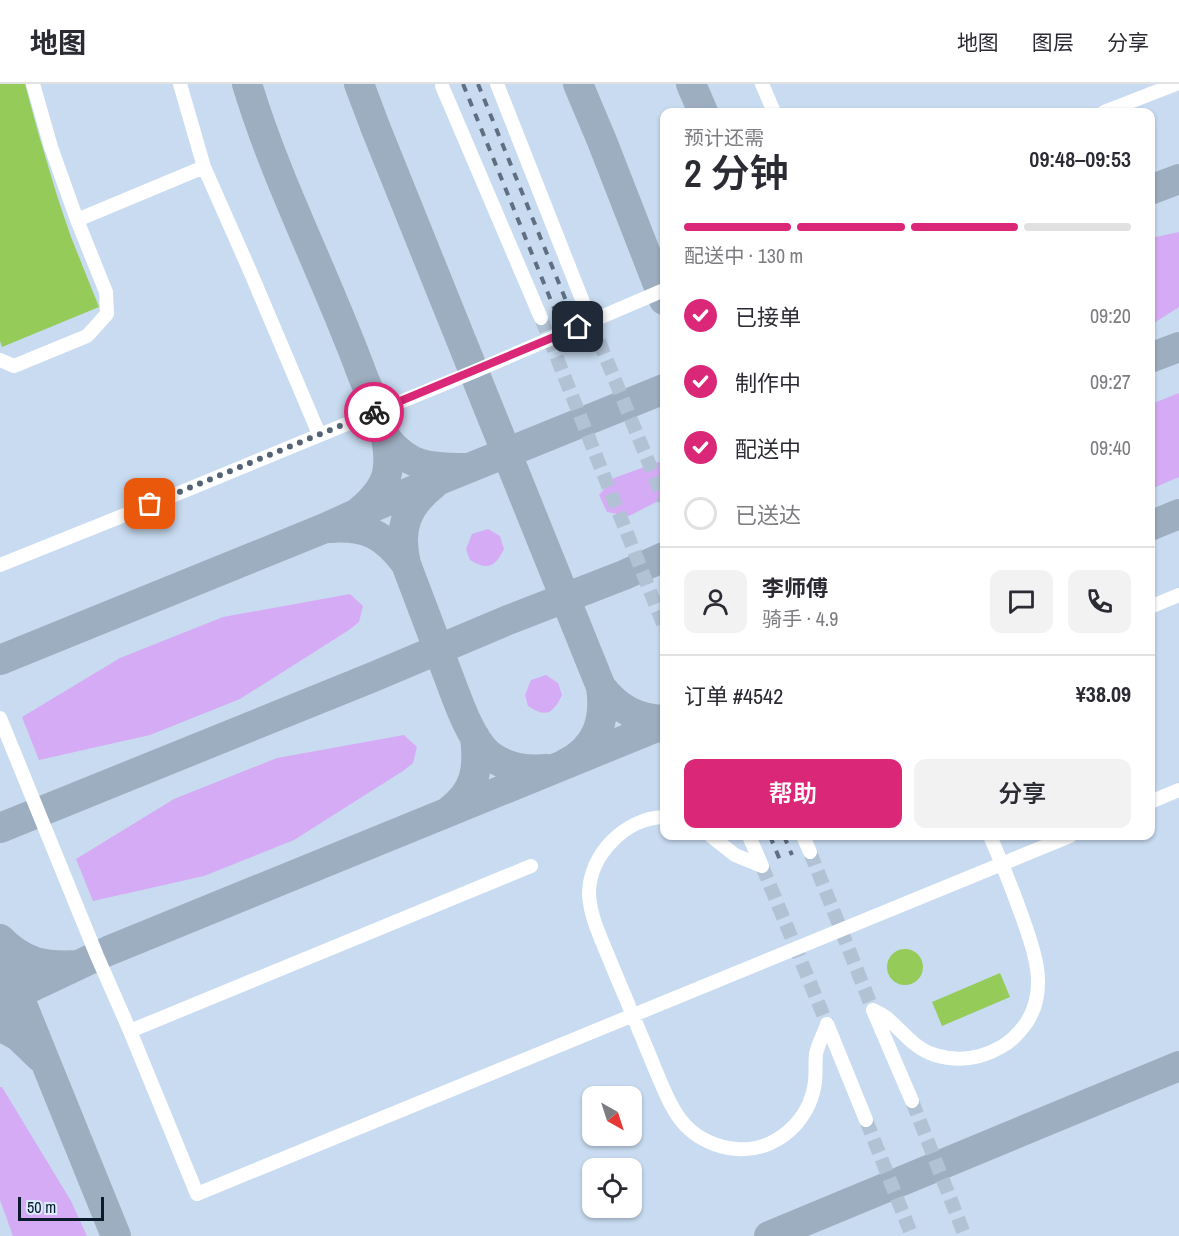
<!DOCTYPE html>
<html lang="zh">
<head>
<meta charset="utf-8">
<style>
	body { margin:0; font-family:"Archivo Narrow","Noto Sans SC",sans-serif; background:#f2f2f3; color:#2b2b33; height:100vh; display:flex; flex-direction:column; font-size:22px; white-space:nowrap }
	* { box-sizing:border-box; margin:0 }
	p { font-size:20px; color:#7c7c81 }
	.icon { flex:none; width:33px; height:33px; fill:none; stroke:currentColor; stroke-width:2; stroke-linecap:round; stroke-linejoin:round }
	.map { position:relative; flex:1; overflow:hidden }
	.sheet { position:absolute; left:660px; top:24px; width:495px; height:732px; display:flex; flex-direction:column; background:#fff; border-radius:12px; box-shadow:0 2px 4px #0004 }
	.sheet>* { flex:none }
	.needle { width:39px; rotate:141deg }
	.buttons { position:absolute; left:582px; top:1002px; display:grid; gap:12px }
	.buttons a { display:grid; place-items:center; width:60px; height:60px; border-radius:12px; background:#fff; box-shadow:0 2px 4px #0004; font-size:30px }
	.scale { position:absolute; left:18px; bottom:15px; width:86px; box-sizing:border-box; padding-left:6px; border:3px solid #0b1b2c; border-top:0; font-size:16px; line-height:21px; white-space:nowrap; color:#0b1b2c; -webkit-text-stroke:4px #dbecfe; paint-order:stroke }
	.pin { position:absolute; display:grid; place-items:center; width:51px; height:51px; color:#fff; margin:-26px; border-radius:12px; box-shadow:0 3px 9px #0006 }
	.courier { position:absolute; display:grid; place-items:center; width:60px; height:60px; margin:-30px; border:4px solid #db2777; border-radius:50%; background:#fff; color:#222; box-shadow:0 2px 8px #0007 }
	.headline em { font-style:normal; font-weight:600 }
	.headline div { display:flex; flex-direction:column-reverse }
	.headline { display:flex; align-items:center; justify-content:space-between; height:102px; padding:0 24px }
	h1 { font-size:39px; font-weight:600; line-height:45px }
	.bar { display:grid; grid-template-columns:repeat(4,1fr); gap:9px 6px; align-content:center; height:72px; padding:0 24px }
	.bar i { height:8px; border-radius:4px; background:#e1e1e2 }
	.bar .selected { background:#db2777 }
	.bar p { grid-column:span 4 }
	.line { display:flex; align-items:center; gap:15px; padding:0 24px; border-top:2px solid #e1e1e2 }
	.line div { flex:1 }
	.round { display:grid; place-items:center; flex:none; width:63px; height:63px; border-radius:12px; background:#f2f2f3 }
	ol { padding:0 24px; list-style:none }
	li { display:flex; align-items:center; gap:18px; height:66px }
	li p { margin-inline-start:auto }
	li .icon { padding:6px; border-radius:50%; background:#db2777; color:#fff; stroke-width:4 }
	li:last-child { color:#7c7c81 }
	li i { width:33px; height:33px; border:3px solid #e1e1e2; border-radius:50% }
	.primary-button { display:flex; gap:12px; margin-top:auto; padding:12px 24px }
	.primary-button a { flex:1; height:69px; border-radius:12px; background:#db2777; color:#fff; font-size:24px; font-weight:600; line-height:69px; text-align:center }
	.primary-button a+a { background:#f2f2f3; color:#2b2b33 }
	header { display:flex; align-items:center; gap:36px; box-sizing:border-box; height:84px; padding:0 30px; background:#fff; border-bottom:2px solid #e1e1e2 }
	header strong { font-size:28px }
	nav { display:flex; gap:33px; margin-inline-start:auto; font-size:21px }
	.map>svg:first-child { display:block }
	.built { fill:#c8dbf0; fill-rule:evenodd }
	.green { fill:#d6abf5 }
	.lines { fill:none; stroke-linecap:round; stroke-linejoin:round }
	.taxiway { stroke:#9daec0; stroke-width:30 }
	.building { fill:#95cb59 }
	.minor-tunnel { stroke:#b1c2d4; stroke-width:14; stroke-dasharray:14 7; stroke-linecap:butt }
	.minor { stroke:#fff; stroke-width:14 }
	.rail { stroke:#5f6f81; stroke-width:4; stroke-dasharray:8 8; stroke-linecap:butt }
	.done { stroke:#546476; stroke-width:6; stroke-dasharray:0 10.8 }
	.route { stroke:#db2777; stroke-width:8 }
</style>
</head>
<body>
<header>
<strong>地图</strong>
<nav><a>地图</a><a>图层</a><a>分享</a></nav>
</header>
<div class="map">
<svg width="1179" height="1152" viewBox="0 0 1179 1152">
	<rect width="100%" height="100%" fill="#dbecfe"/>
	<path class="built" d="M0,0H1179V1152H0ZM664,28H1150V752H664ZM592,1012H632V1052H592ZM592,1084H632V1124H592Z"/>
	<path class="green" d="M1179,148V223L1151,241V154Z
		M1179,309V393L1151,405V320Z
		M658,378L664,381V414L629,432L607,428L599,411L614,394Z
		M488,445L500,452L504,465C495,483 488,487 470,476L466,465L472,450Z
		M350,510L363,522L359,538L349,546L240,615L150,651L39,676L22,633L120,574L223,533Z
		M546,591L558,599L562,611C553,630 546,634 528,622L525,611L531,596Z
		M404,651L417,663L413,679L403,687L294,756L204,792L93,817L76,775L174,715L277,674Z
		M0,1003H2L71,1117L87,1152H13L0,1116Z"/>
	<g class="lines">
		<path class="taxiway" d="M247,0C277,99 326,192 362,290C373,318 391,351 388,382C387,401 374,415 360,427
			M359,0L376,45L601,603C606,637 597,664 565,680
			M578,0L602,57L664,216
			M691,0L703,28
			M1150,106L1179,95
			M1150,274L1179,263
			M386,354C409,383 429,384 464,384
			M433,401C405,423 398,447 406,480C420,517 434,554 448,591C457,614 469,652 487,669C504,684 525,687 547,685
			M1150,442L1179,430
			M329,444C366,441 385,451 406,480
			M0,576L325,444L358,429L664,305
			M601,603C618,625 637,635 664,636
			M449,727C476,707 479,684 475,653
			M0,744L373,593L508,536L624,491L664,473
			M0,855C23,879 45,883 77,881
			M0,866L116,1152
			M0,918L108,867L664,640
			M0,942L18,952L41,974
			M769,1152L1179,982"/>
	</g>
	<path class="building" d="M0,0H25L38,48L58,115L71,153L99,223L2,263L0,257Z
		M887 883a18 18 0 1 1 36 0a18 18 0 1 1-36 0Z
		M1000,889L1010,913L942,942L932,918Z"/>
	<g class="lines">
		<path class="minor-tunnel" d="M583,218L664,416
			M541,234L664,542
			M810,768L873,926
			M762,782L827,940
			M912,1017L965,1152
			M866,1036L912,1152"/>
		<path class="minor" d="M180,0L204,83L250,187L319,350
			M497,0L583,218
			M762,0L774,28
			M442,2L541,234
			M1104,28L1176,0
			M77,136L204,83
			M0,276L14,282L87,252L107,230L106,208L77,136L51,63L33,0
			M0,481L167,414L473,288L664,206
			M1150,523L1179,511
			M0,634L97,872L130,947L197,1110L1070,752
			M1150,718L1179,706
			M664,733C625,734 589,771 589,810C590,830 598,848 606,867C613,884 620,901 627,917C636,940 646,962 655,985C663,1003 671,1026 685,1041C698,1055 718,1064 737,1065C761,1067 782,1056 797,1039C808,1026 813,1014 815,998C816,989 815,979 816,970C818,960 824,950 827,940
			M711,752L735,771L762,782
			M749,752L762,782
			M803,752L810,768
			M873,926C878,929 884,931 888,935C904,949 915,965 935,971C958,978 980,975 1001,963C1012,957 1020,948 1027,938C1050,902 1032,860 1019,824C1010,799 1000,775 990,752
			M873,926L912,1017
			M827,940L866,1036
			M130,947L531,782"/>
		<path class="rail" d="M463,0L556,229
			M478,0L569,224
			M770,752L780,776
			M784,752L792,771"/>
	</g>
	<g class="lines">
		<path class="done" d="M150,420L374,328"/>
		<path class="route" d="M374,328L578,243"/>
	</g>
</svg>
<div class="buttons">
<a><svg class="needle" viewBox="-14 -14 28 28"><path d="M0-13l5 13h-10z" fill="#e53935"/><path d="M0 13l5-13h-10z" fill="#7c7c81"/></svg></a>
<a><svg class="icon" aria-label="locate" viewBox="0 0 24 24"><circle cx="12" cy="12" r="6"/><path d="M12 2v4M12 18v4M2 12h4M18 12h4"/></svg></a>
</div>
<div class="scale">50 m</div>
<div class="pin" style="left:150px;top:420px;background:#ea580c"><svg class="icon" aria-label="bag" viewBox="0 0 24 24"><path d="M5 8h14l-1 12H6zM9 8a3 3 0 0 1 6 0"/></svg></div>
<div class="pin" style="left:578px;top:243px;background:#1f2937"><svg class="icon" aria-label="home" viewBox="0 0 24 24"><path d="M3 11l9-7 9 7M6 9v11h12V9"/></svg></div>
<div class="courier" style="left:374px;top:328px"><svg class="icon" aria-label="bike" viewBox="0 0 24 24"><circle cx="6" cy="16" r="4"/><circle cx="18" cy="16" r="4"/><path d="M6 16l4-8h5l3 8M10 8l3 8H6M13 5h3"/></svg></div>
<section class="sheet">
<div class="headline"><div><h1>2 分钟</h1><p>预计还需</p></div><em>09:48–09:53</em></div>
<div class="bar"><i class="selected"></i><i class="selected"></i><i class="selected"></i><i></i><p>配送中 · 130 m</p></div>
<ol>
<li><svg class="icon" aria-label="check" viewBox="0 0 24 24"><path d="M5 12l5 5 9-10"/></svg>已接单<p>09:20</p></li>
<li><svg class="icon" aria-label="check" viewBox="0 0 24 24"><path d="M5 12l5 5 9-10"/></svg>制作中<p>09:27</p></li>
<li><svg class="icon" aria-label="check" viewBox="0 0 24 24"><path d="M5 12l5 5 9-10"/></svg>配送中<p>09:40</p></li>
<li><i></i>已送达</li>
</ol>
<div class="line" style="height:108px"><a class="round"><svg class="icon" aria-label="person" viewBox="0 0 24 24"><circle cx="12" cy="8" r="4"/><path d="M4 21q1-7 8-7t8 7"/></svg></a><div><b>李师傅</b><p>骑手 · 4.9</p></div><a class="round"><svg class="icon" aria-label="chat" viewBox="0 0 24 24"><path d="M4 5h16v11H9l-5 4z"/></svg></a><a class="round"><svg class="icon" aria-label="phone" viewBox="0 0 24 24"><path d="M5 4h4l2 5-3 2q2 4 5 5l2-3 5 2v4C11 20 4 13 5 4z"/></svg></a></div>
<div class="line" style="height:78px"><div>订单 #4542</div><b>¥38.09</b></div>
<div class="primary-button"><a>帮助</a><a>分享</a></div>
</section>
</div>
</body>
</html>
